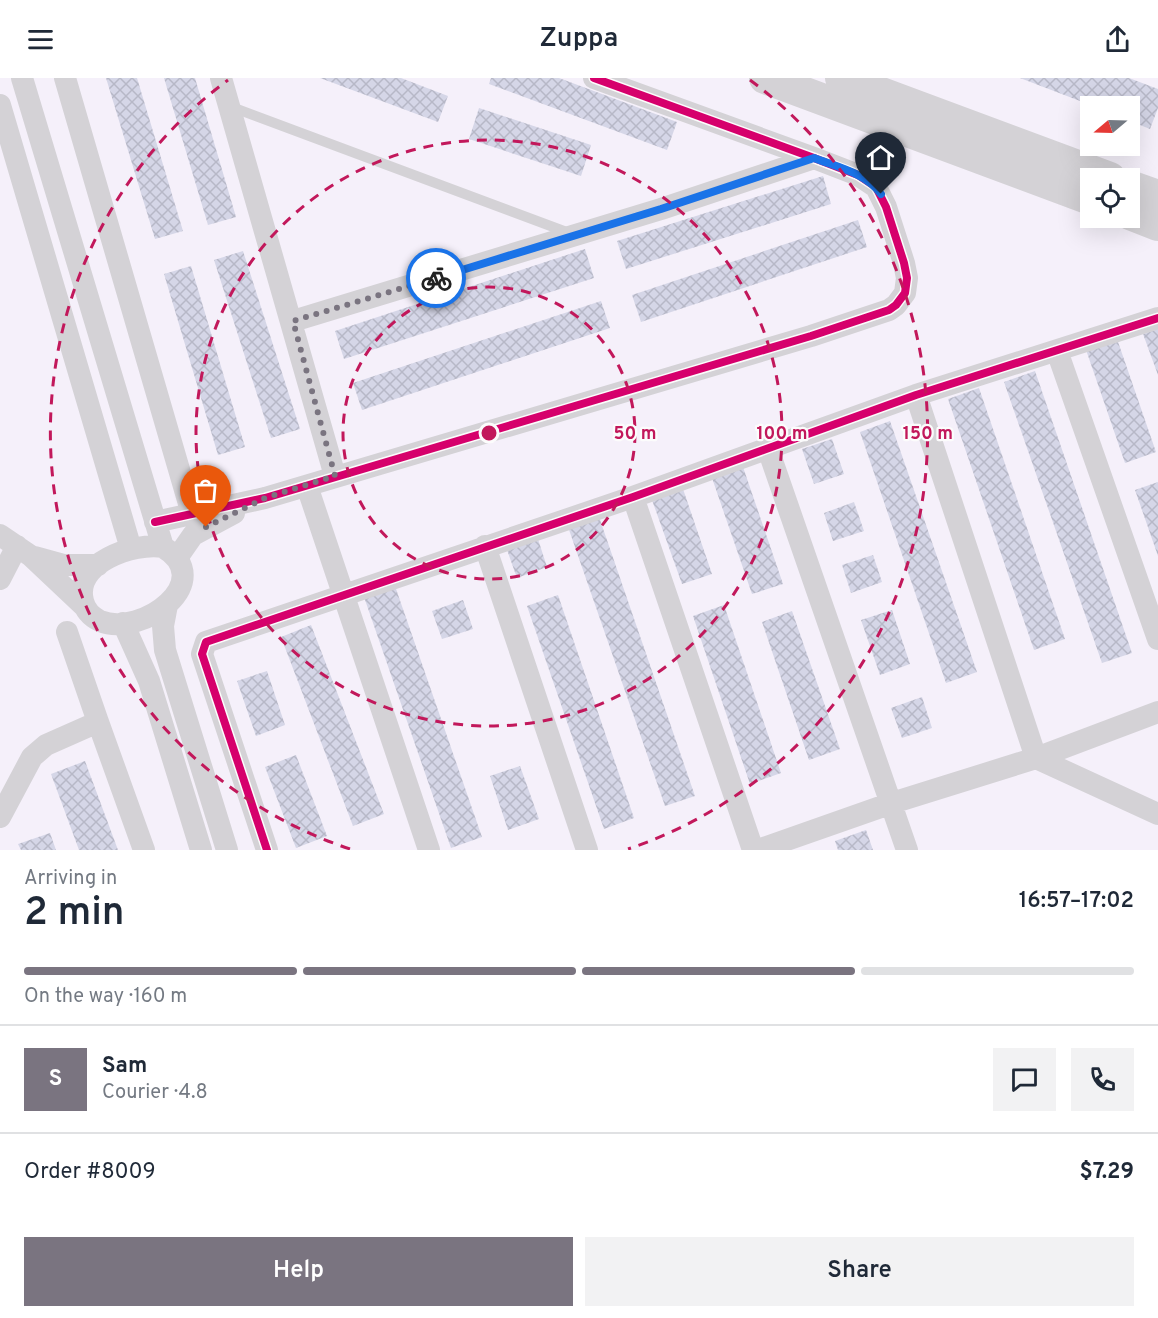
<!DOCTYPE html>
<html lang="en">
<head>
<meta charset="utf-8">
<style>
	body { margin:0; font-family:Overpass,sans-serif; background:#f2f2f3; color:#1f2937; height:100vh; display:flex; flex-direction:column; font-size:22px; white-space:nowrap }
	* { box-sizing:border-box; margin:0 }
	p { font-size:20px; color:#747a83 }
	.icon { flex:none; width:33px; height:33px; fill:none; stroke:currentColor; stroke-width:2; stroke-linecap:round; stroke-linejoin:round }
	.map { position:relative; height:772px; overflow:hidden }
	.details { display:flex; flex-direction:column; background:#fff; flex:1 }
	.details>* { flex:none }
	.needle { width:39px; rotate:251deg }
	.controls { position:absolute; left:1080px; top:18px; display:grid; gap:12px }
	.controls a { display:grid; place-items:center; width:60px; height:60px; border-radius:0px; background:#fff; box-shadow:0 6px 24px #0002; font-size:30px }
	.pin { position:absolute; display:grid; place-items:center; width:51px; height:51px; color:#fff; margin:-62px -26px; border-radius:50% 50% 50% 0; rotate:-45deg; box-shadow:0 0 6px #0007 }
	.pin .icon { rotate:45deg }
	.courier { position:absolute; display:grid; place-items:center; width:60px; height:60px; margin:-30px; border:4px solid #1a73e8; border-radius:50%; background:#fff; color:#222; box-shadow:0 2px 8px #0007 }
	.head em { font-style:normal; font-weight:600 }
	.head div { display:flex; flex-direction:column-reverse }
	.head { display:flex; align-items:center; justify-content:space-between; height:102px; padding:0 24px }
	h1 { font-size:39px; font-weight:600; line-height:45px }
	.bar { display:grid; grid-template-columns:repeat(4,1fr); gap:9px 6px; align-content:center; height:72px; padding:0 24px }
	.bar i { height:8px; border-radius:4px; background:#e0e1e3 }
	.bar .current { background:#7a7480 }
	.bar p { grid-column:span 4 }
	.line { display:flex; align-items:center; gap:15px; padding:0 24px; border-top:2px solid #e0e1e3 }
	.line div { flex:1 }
	.round { display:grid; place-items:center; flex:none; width:63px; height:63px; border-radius:0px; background:#f2f2f3 }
	.button { display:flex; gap:12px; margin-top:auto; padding:12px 24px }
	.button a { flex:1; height:69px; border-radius:0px; background:#7a7480; color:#fff; font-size:24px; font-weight:600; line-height:69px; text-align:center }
	.button a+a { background:#f2f2f3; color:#1f2937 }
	header { display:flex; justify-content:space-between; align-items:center; height:78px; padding:0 24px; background:#fff; font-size:27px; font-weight:600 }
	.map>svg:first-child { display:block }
	.building { fill:url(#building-cross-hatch) }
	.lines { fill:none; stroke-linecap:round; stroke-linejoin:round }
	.lane { stroke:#d4d2d6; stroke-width:10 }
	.street { stroke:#d4d2d6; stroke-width:22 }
	.secondary { stroke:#d4d2d6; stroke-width:32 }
	.cycleway-casing { stroke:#fcfcfc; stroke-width:11 }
	.cycleway { stroke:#d6006c; stroke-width:8 }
	.done { stroke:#7a7480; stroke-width:6; stroke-dasharray:0 10.8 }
	.route { stroke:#1a73e8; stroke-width:8 }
	.ring { fill:none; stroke:#c2185b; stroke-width:3; stroke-dasharray:10 8 }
	.centre { fill:#c2185b; stroke:#fcfcfc; stroke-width:3 }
	.ring-label { font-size:18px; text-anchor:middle; font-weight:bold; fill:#c2185b; stroke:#fcfcfc; stroke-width:4.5; stroke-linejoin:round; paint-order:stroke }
</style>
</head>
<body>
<header><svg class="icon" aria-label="menu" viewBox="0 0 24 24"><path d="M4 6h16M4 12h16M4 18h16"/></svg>Zuppa<svg class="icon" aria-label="share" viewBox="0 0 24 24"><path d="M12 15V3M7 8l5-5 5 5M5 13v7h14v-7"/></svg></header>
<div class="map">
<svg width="1158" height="772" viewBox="0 0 1158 772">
	<defs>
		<pattern id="building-cross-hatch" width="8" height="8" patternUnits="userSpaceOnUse" patternTransform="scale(1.5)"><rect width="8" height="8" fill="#d5d6e7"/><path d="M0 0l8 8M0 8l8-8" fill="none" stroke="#b7b8c7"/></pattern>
	</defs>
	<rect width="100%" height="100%" fill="#f5f0fa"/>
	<path class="building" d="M106,0H137L183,153L155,161Z
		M164,0H195L236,139L208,147Z
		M320,0H401L448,18L438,44Z
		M491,0H559L677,44L667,72L489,6Z
		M1020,0H1129L1158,11V30L1150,51L1130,43V28H1093Z
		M479,30L591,67L581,98L469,61Z
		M823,98L831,126L626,191L617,163Z
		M858,142L867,169L641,244L632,217Z
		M585,171L594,200L344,281L335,253Z
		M243,173L300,351L271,360L214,182Z
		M191,188L245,369L218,377L164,196Z
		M601,223L610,250L362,332L353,305Z
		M1158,251V297L1143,256Z
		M1116,258L1156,374L1125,385L1085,269Z
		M1035,293L1132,575L1102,585L1004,304Z
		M979,310L1065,561L1034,572L948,321Z
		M890,343L977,594L946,605L860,354Z
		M832,361L844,396L814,406L802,371Z
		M743,389L783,506L752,516L712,400Z
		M1158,404V478L1135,412Z
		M683,411L712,496L682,506L652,422Z
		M854,424L864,453L833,463L824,435Z
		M598,436L695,718L665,728L567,446Z
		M537,458L547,489L517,500L506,469Z
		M873,477L882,504L851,515L842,487Z
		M395,508L482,759L451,770L364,519Z
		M558,517L634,740L604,751L527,528Z
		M463,522L473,551L442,561L432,533Z
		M724,527L781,695L750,706L693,538Z
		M892,532L910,586L880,597L861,542Z
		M792,533L840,671L809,682L762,544Z
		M311,547L384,736L353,748L281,559Z
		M267,593L285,647L256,658L237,603Z
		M922,619L932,650L902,660L891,630Z
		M296,677L327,758L296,770L265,689Z
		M85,683L118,772H79L51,696Z
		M520,688L539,741L508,752L490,698Z
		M866,752L873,772H838L835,763Z
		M50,755L56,772H21L18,766Z"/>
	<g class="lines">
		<path class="lane" d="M229,28L572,156"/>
		<path class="street" d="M22,0L163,469C219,503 142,560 100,543C92,539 85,532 83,523C73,485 134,464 163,469
			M65,0L192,436
			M221,0L335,398
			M0,27L131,471
			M293,243L661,131L814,80
			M1057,273L1158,561
			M916,317L1036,680L1158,736
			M768,371L907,772
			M307,408L429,772
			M633,419L753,772
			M155,444L265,420L811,258L889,232L896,227L905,215L907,200L904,185L886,129L876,109L858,97L814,80L594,0
			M0,457L31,478L84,528
			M485,468L587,772
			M35,479L64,487H98
			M177,480L193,457L234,435
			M0,501L17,468
			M167,527L163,548L165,572L227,772
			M123,545L149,603L201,772
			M67,554L98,644
			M0,739L32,679L46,667L98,644L144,772
			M267,772L202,576L206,564L633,419L916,317L1158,240
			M758,772L892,725L1036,680L1158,634"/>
		<path class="secondary" d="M765,0L1090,121
			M841,0L1110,100
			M1130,108L1158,118
			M1130,136L1158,147"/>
		<g class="cycleway-casing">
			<path id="cycleway" d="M155,444L265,420L811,258L889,232L896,227L905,215L907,200L904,185L886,129L876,109L858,97L814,80L594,0
				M267,772L202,576L206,564L633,419L916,317L1158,240"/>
		</g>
		<use href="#cycleway" class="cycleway"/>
	</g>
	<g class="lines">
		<path class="done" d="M206,449L265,420L335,398L293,243L436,200"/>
		<path class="route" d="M436,200L661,131L814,80C837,89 866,95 881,116"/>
	</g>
	<g class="ring">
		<circle cx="489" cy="355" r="146"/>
		<circle cx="489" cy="355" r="293"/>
		<path d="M350 771A439 439 0 0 1 228 2M750 2A439 439 0 0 1 628 771"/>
	</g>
	<circle cx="489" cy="355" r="9" class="centre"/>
	<g class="ring-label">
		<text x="635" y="361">50 m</text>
		<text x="782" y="361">100 m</text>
		<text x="928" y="361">150 m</text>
	</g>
</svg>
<div class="controls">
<a><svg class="needle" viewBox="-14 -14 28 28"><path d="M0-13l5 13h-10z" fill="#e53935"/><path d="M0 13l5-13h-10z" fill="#747a83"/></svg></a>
<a><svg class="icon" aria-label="locate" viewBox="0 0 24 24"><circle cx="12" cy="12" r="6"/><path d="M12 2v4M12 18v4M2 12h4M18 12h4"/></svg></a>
</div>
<div class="pin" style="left:206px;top:449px;background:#ea580c"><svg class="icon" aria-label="bag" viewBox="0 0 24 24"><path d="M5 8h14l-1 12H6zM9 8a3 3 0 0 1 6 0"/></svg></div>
<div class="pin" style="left:881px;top:116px;background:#1f2937"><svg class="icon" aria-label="home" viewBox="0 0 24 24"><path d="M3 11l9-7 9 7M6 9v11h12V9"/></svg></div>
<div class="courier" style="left:436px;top:200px"><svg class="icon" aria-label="bike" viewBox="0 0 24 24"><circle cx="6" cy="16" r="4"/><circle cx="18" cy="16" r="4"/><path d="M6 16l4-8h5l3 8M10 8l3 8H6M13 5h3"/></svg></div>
</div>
<section class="details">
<div class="head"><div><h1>2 min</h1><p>Arriving in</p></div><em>16:57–17:02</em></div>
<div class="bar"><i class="current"></i><i class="current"></i><i class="current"></i><i></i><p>On the way · 160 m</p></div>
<div class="line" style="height:108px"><b class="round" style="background:#7a7480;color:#fff">S</b><div><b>Sam</b><p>Courier · 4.8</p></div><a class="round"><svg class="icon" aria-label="chat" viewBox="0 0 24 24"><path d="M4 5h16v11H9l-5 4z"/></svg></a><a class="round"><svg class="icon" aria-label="phone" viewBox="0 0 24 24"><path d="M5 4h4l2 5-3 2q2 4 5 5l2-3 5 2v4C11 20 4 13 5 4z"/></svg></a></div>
<div class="line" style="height:78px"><div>Order #8009</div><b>$7.29</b></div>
<div class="button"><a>Help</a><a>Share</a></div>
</section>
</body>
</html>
